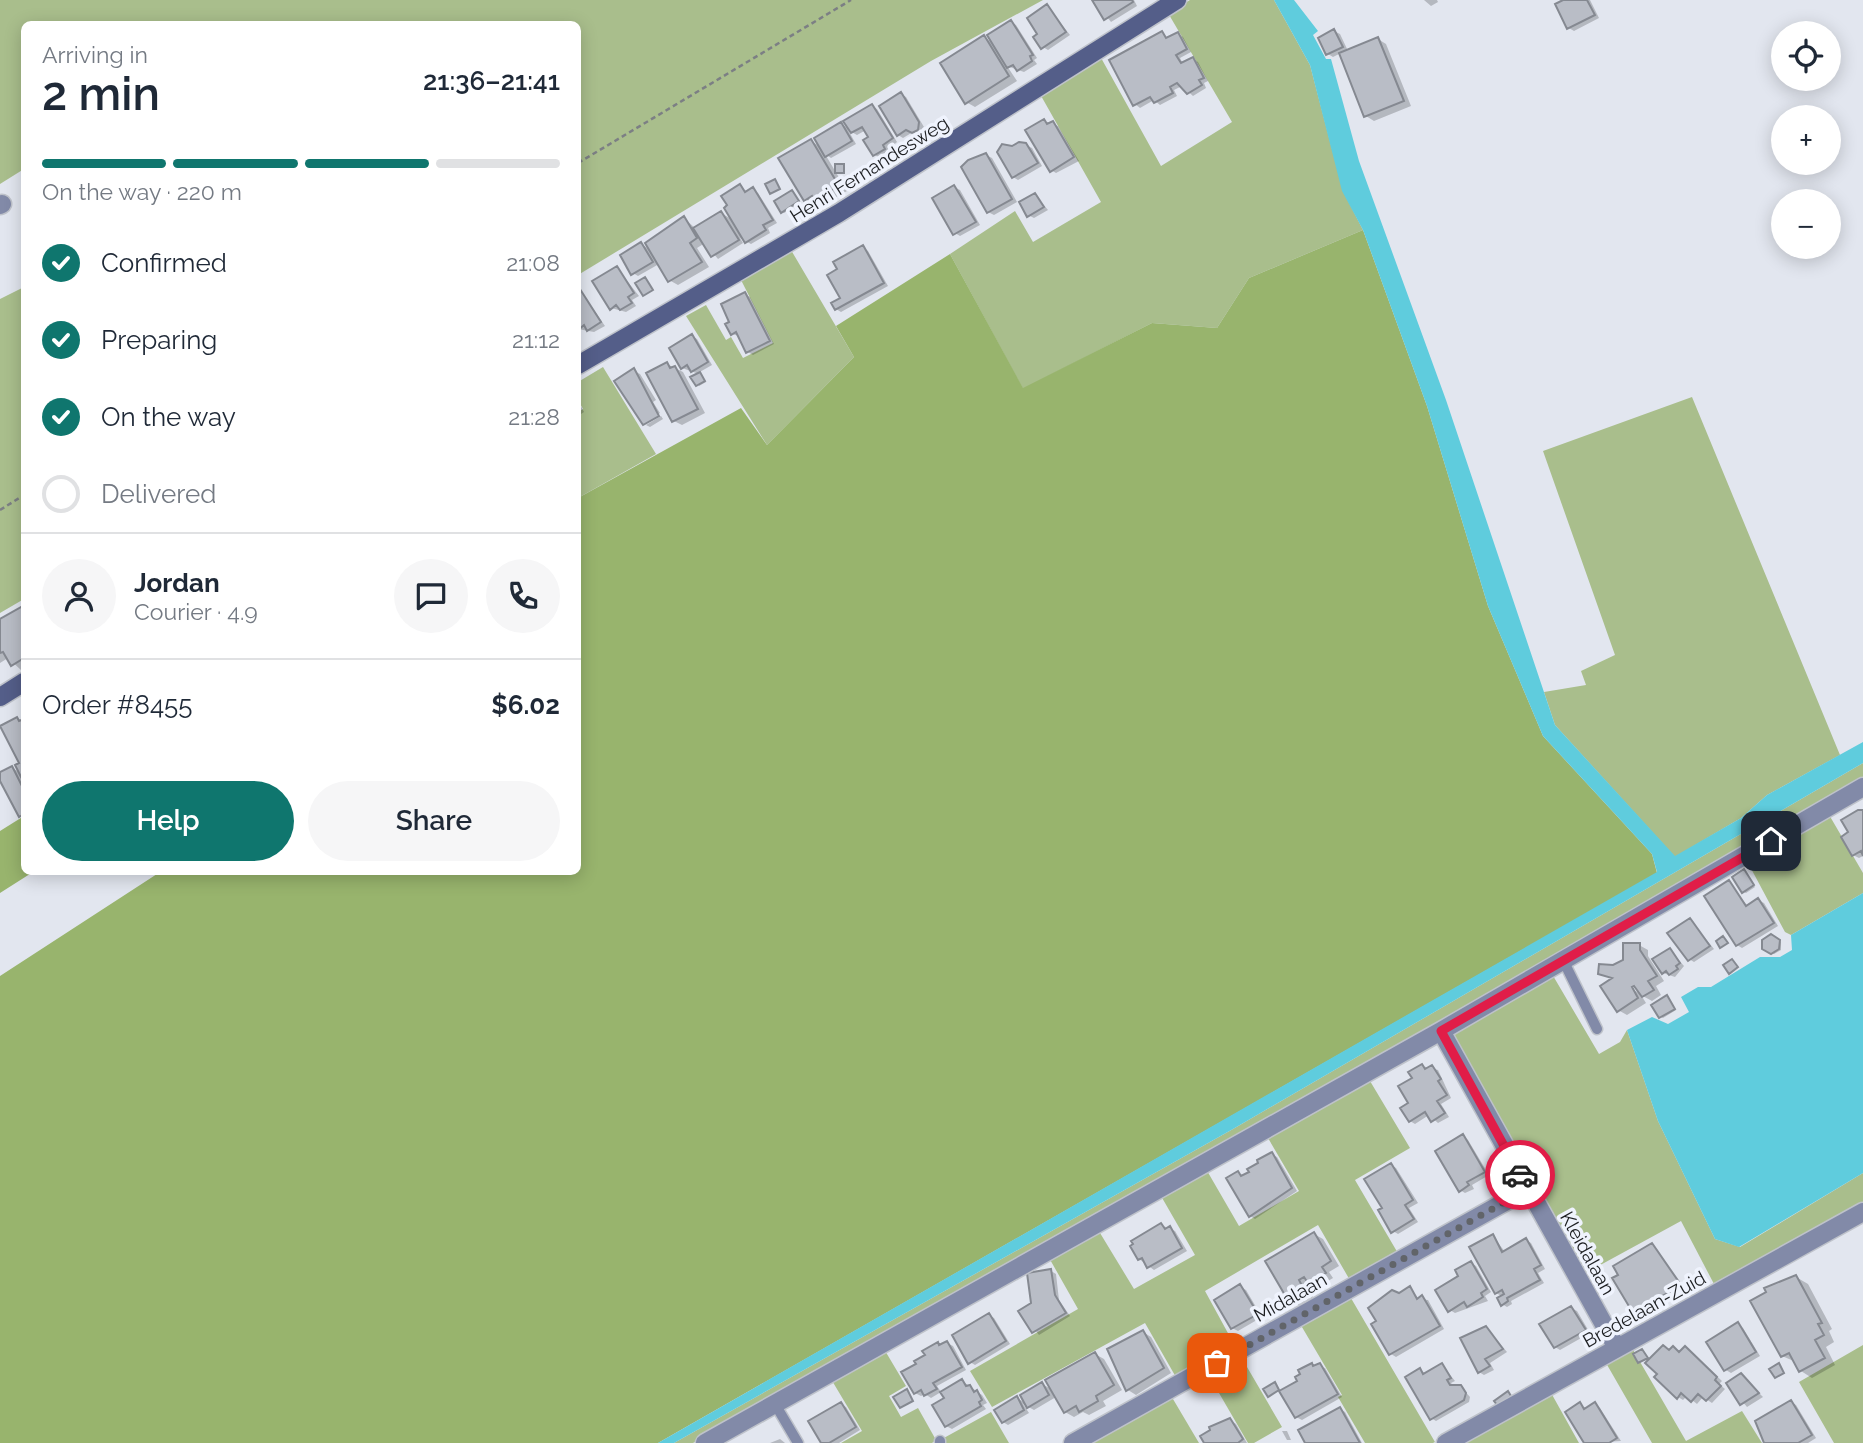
<!DOCTYPE html>
<html lang="en">
<head>
<meta charset="utf-8">
<style>
	body { margin:0; font-family:Raleway,sans-serif; background:#f6f6f7; color:#1f2937; height:100vh; display:flex; flex-direction:column; font-size:26px; white-space:nowrap }
	* { box-sizing:border-box; margin:0 }
	p { font-size:23px; color:#747a83 }
	.icon { flex:none; width:38px; height:38px; fill:none; stroke:currentColor; stroke-width:2; stroke-linecap:round; stroke-linejoin:round }
	.map { position:relative; flex:1; overflow:hidden }
	.side { position:absolute; left:21px; top:21px; width:560px; height:854px; display:flex; flex-direction:column; background:#fff; border-radius:10px; box-shadow:0 4px 18px #0003 }
	.side>* { flex:none }
	.controls { position:absolute; left:1771px; top:21px; display:grid; gap:14px }
	.controls a { display:grid; place-items:center; width:70px; height:70px; border-radius:50%; background:#fff; box-shadow:0 4px 18px #0003; font-size:35px }
	.pin { position:absolute; display:grid; place-items:center; width:60px; height:60px; color:#fff; margin:-30px; border-radius:14px; box-shadow:0 4px 10px #0006 }
	.courier { position:absolute; display:grid; place-items:center; width:70px; height:70px; margin:-35px; border:5px solid #e11d48; border-radius:50%; background:#fff; color:#222; box-shadow:0 2px 9px #0007 }
	.summary em { font-style:normal; font-weight:600 }
	.summary div { display:flex; flex-direction:column-reverse }
	.summary { display:flex; align-items:center; justify-content:space-between; height:119px; padding:0 21px }
	h1 { font-size:46px; font-weight:600; line-height:52px }
	.bar { display:grid; grid-template-columns:repeat(4,1fr); gap:10px 7px; align-content:center; height:84px; padding:0 21px }
	.bar i { height:9px; border-radius:5px; background:#e0e1e3 }
	.bar .on { background:#0f766e }
	.bar p { grid-column:span 4 }
	.line { display:flex; align-items:center; gap:18px; padding:0 21px; border-top:2px solid #e0e1e3 }
	.line div { flex:1 }
	.round { display:grid; place-items:center; flex:none; width:74px; height:74px; border-radius:37px; background:#f6f6f7 }
	ol { padding:0 21px; list-style:none }
	li { display:flex; align-items:center; gap:21px; height:77px }
	li p { margin-inline-start:auto }
	li .icon { padding:7px; border-radius:50%; background:#0f766e; color:#fff; stroke-width:4 }
	li:last-child { color:#747a83 }
	li i { width:38px; height:38px; border:4px solid #e0e1e3; border-radius:50% }
	.button { display:flex; gap:14px; margin-top:auto; padding:14px 21px }
	.button a { flex:1; height:80px; border-radius:42px; background:#0f766e; color:#fff; font-size:28px; font-weight:600; line-height:80px; text-align:center }
	.button a+a { background:#f6f6f7; color:#1f2937 }
	.map>svg:first-child { display:block }
	.green { fill:#a9be8c }
	.forest { fill:#98b46d }
	.water { fill:#5fccdd }
	.shadow { fill:#0003; fill-rule:evenodd }
	.building { fill:#b9bdc6; stroke:#858991; stroke-width:2 }
	.lines { fill:none; stroke-linecap:round; stroke-linejoin:round }
	.lane-casing { stroke:#bec2ca; stroke-width:13 }
	.street-casing { stroke:#bec2ca; stroke-width:21 }
	.secondary-casing { stroke:#bec2ca; stroke-width:21 }
	.path { stroke:#7c7f84; stroke-width:2.5; stroke-dasharray:5 3.5; stroke-linecap:butt }
	.lane { stroke:#828aa8; stroke-width:10 }
	.street { stroke:#828aa8; stroke-width:18 }
	.secondary { stroke:#545e89; stroke-width:18 }
	.done { stroke:#616469; stroke-width:7; stroke-dasharray:0 12.6 }
	.route { stroke:#e11d48; stroke-width:9 }
	.labels { text-anchor:middle; stroke-width:7; stroke-linejoin:round; paint-order:stroke }
	.street-label { font-size:19px; fill:#1c1e21; stroke:#eff3fd }
</style>
</head>
<body>
<div class="map">
<svg width="1863" height="1443" viewBox="0 0 1863 1443">
	<rect width="100%" height="100%" fill="#e2e6ef"/>
	<path class="green" d="M0,0H1043L931,61L578,275V24H24V169L0,184Z
		M1190,0H1274L1310,65L1343,191L1363,230L1249,278L1217,328L1152,323L1023,389L950,254L1015,211L1033,242L1101,202L1040,94L1100,56L1161,166L1232,122L1168,13Z
		M791,250L854,357L767,445L686,316L706,305L726,340L731,337L743,358L773,343L741,280Z
		M24,287V599L0,613V299Z
		M603,367L656,454L578,498V412L583,409L578,400V382Z
		M1692,397L1840,755L1767,795L1741,818L1675,857L1555,725L1544,692L1586,685L1581,671L1615,655L1543,451Z
		M1863,763V779L1439,1026L693,1443H674L1233,1129Z
		M1828,813L1863,873V893L1791,935L1785,932L1747,861Z
		M1552,974L1599,1054L1620,1042L1627,1030L1658,1121L1715,1239L1740,1247L1863,1173V1202L1714,1284L1681,1221L1582,1275L1448,1031Z
		M1370,1081L1410,1148L1355,1180L1399,1255L1351,1282L1318,1225L1205,1291L1235,1346L1177,1379L1145,1323L992,1407L970,1371L1078,1309L1048,1256L1097,1228L1134,1289L1195,1255L1161,1196L1206,1169L1239,1226L1299,1191L1268,1138Z
		M1348,1293L1435,1442L1433,1443H1365L1338,1397L1342,1395L1299,1322Z
		M1863,1345V1443H1834L1799,1382Z
		M1632,1348L1686,1441L1742,1411L1762,1443H1652L1606,1363Z
		M884,1349L906,1386L889,1396L901,1417L918,1408L936,1440L932,1443H841L862,1431L831,1379Z
		M1240,1355L1282,1427L1254,1443H1248L1208,1374Z
		M1550,1391L1579,1443H1456Z
		M1170,1394L1199,1443H1082Z
		M991,1412L1009,1443H945L942,1439Z"/>
	<path class="forest" d="M1363,230L1427,406L1488,606L1543,736L1652,854L1657,873L658,1443H0V976L157,874L156,872H578V498L741,408L767,445L854,357L836,326L950,254L1023,388L1152,323L1217,328L1249,278Z
		M24,816V872H33L0,893V831Z"/>
	<path class="water" d="M1274,0H1294L1318,31L1313,35L1326,59H1331L1359,161L1446,400L1555,725L1675,856L1741,818L1767,795L1863,742V763L1233,1129L674,1443H658L1657,872L1652,854L1543,736L1488,606L1427,406L1363,230L1342,191L1310,65Z
		M1863,893V1173L1739,1247L1715,1239L1658,1121L1627,1030L1652,1017L1668,1024L1689,1012L1681,997L1698,987H1711L1760,957H1780L1792,950L1791,935Z"/>
	<path class="shadow" d="M1094,0H1134L1137,6L1111,22Z
		M1424,0H1437L1438,2L1431,6Z
		M1567,0H1590L1599,18L1574,31L1569,28Z
		M1047,6L1070,35L1048,50L1043,47Z
		M1011,22L1016,25L1037,58L1034,60L1037,64L1024,72L1007,66L1017,81L975,107L966,102L984,37L994,44Z
		M1334,31L1340,34L1348,51L1378,39L1386,44L1411,106L1374,121L1366,116L1341,53L1333,57L1328,54Z
		M1162,33L1169,39L1178,34L1183,37L1191,52L1180,58L1183,64L1193,59L1198,62L1208,81L1204,83L1206,88L1193,96L1182,86L1174,90L1177,96L1160,105L1154,100L1140,108L1135,104Z
		M901,94L906,97L924,127L918,135L913,132L903,138L898,135Z
		M872,106L877,109L897,142L879,158L874,154L866,130L857,135L848,130L856,144L831,158L825,154L847,191L824,204L819,201L814,205L805,200L811,141L821,147L841,124L850,129Z
		M1044,121L1058,126L1079,161L1056,173L1051,170Z
		M1026,145L1032,148L1042,166L1018,180L1013,177L1012,148Z
		M986,155L992,158L1017,202L994,215L988,212Z
		M740,186L748,193L753,190L758,193L777,223L768,228L770,233L751,244L740,238L743,243L718,259L705,243L697,248L709,267L678,285L669,280L659,264L638,276L633,273L641,244L651,250L684,218L696,229L721,213L733,220Z
		M954,187L960,190L980,225L960,236L955,233Z
		M794,193L800,203L784,213L782,212Z
		M1035,195L1048,210L1034,218L1028,215Z
		M863,247L868,251L888,286L841,312L836,309Z
		M617,268L639,296L632,300L636,306L626,312L611,308Z
		M578,287L605,326L594,332L578,329Z
		M745,294L750,297L774,344L753,355L748,352L739,336L732,334Z
		M692,336L697,339L712,365L698,373L706,382L699,386V374L682,368Z
		M667,364L683,372L705,413L682,425L674,421Z
		M634,371L640,374L656,400L653,402L660,413L644,422Z
		M578,401L584,412L578,416Z
		M661,416L663,419L650,427L646,425Z
		M23,608L24,668L21,670L8,658L0,663V621Z
		M17,719L24,721V780L20,777L24,785V818L0,777V774L12,768L21,773Z
		M1863,811V856L1859,858L1853,855L1850,833Z
		M1744,871L1755,887L1746,893L1744,892Z
		M1729,882L1748,907L1758,900L1764,903L1778,926L1742,948L1737,945Z
		M1690,920L1714,949L1694,962L1689,959Z
		M1771,936L1781,942V950L1774,954L1764,948Z
		M1639,945L1648,950V956L1664,981L1656,986L1661,995L1652,1001L1641,995L1646,1003L1627,1015L1618,1010L1613,979L1600,973L1625,961ZM1625,981L1639,989V993L1623,984Z
		M1670,950L1684,966L1675,977L1663,973Z
		M1667,997L1676,1010L1663,1018L1661,1017Z
		M1422,1066L1438,1070L1451,1098L1441,1104L1449,1117L1438,1123L1429,1115L1415,1124L1410,1121L1414,1078Z
		M1463,1136L1468,1140L1489,1175L1472,1185L1474,1189L1465,1193L1460,1190Z
		M1271,1154L1277,1157L1297,1191L1255,1219L1250,1216L1238,1173L1244,1177Z
		M1391,1165L1396,1168L1418,1203L1409,1208L1418,1222L1398,1234L1393,1231L1385,1209Z
		M1161,1225L1175,1231L1187,1251L1154,1270L1139,1259Z
		M1314,1234L1323,1239L1339,1266L1329,1272L1333,1278L1318,1287L1311,1283L1306,1285L1313,1297L1299,1305L1290,1300Z
		M1493,1236L1505,1252L1526,1240L1531,1243L1545,1269L1538,1273L1544,1283L1511,1301L1512,1304L1507,1307L1502,1304L1503,1297L1496,1293Z
		M1652,1245L1685,1289L1639,1315L1634,1312Z
		M1471,1263L1476,1266L1491,1292L1485,1296L1488,1301L1455,1313L1450,1310L1461,1277Z
		M1051,1271L1056,1274L1059,1300L1070,1316L1039,1335L1021,1312L1033,1304Z
		M1796,1277L1808,1284L1832,1329L1829,1331L1834,1342L1826,1347L1835,1365L1812,1378L1801,1371L1796,1362L1782,1356Z
		M1240,1287L1246,1290L1262,1317L1238,1331L1232,1328Z
		M1410,1288L1419,1299L1428,1300L1444,1329L1396,1357L1391,1354L1373,1325L1399,1295Z
		M1571,1308L1577,1311L1590,1333L1560,1350L1555,1347Z
		M989,1315L994,1318L1010,1344L975,1365L970,1362Z
		M1738,1325L1743,1328L1760,1356L1731,1373L1726,1370L1709,1342Z
		M1486,1328L1507,1352L1490,1363L1494,1370L1484,1375L1479,1372Z
		M1143,1332L1151,1337L1171,1373L1136,1395L1128,1390L1109,1350Z
		M947,1343L953,1346L966,1370L937,1386L941,1392L931,1398L925,1394L921,1396L915,1393L919,1364L938,1344L941,1346Z
		M1670,1351H1690L1722,1381L1719,1384L1725,1389L1712,1403L1703,1397L1697,1404L1687,1396L1683,1400L1678,1397Z
		M1095,1354L1104,1359L1122,1390L1103,1401L1106,1406L1089,1415L1083,1412L1074,1417L1065,1412L1056,1397L1034,1410L1023,1404L1029,1413L1008,1425L1003,1422L1017,1398L1027,1404L1042,1384L1053,1390Z
		M1312,1365L1325,1368L1342,1397L1302,1420L1296,1417L1299,1382Z
		M1442,1365L1455,1381L1451,1383L1454,1387H1461L1470,1397L1469,1402L1436,1421L1431,1418L1420,1370L1425,1373Z
		M1741,1375L1763,1397L1747,1407L1728,1384Z
		M962,1381L982,1395L987,1403L983,1405L986,1409L952,1429L946,1426V1398Z
		M1791,1402L1796,1405L1816,1438L1808,1443H1767Z
		M841,1404L846,1407L860,1430L839,1443H823Z
		M1595,1404L1600,1408L1621,1441L1586,1443L1580,1405L1587,1409Z
		M1340,1409L1345,1412L1362,1443H1307Z
		M1230,1420L1236,1424L1247,1443H1206Z
		M1282,1431H1287L1291,1440H1287Z
		M780,1439L785,1443H770Z"/>
	<path class="building" d="M1092,0H1132L1133,2L1104,20Z
		M1563,0H1587L1595,15L1567,29L1555,4Z
		M1047,4L1066,32L1041,49L1033,37L1037,34L1027,18Z
		M1011,20L1033,55L1030,56L1032,61L1017,71L1013,65L1007,68L987,35Z
		M1334,29L1343,47L1326,55L1318,38Z
		M1162,31L1166,38L1178,32L1187,49L1176,55L1181,63L1193,57L1204,78L1199,80L1202,85L1187,94L1177,83L1170,87L1173,93L1154,103L1150,97L1133,106L1109,60Z
		M984,35L1009,76L965,104L940,63Z
		M1378,37L1404,101L1364,117L1339,53Z
		M901,92L919,122L918,130L912,133L906,130L897,136L879,106Z
		M872,104L893,138L883,145L885,149L873,156L863,140L868,137L862,127L851,133L843,121Z
		M1044,119L1047,124L1053,121L1074,157L1050,172L1025,130Z
		M841,122L852,141L825,157L814,138Z
		M811,139L839,186L814,200L812,196L804,201L778,158Z
		M1019,142L1026,143L1038,163L1012,178L997,152L1002,144L1012,146Z
		M986,153L1012,199L987,213L961,167L968,160Z
		M835,164H844V173H835Z
		M775,179L780,189L770,194L765,184Z
		M740,184L745,192L753,187L773,220L763,225L766,230L745,243L724,208L727,205L721,196Z
		M954,185L976,222L953,235L932,198Z
		M792,190L799,201L781,213L774,201Z
		M1035,193L1044,207L1027,217L1019,202Z
		M721,211L739,240L711,257L693,228Z
		M684,216L697,238L690,243L702,262L668,282L645,243Z
		M641,242L653,262L631,275L620,255Z
		M863,245L884,283L835,310L831,303L840,298L827,275L837,269L833,262Z
		M617,266L634,293L628,297L632,303L620,310L616,305L610,310L592,281Z
		M645,277L653,290L643,296L635,283Z
		M578,286L601,322L587,331L584,325L578,330Z
		M745,292L770,341L746,353L736,332L731,335L725,324L729,322L721,304Z
		M692,334L708,362L691,372L687,365L681,369L669,348Z
		M667,362L670,368L675,366L698,409L672,422L646,373Z
		M634,368L659,416L643,425L614,381Z
		M700,372L705,381L696,386L690,377Z
		M23,606L24,658L11,666L3,652L0,653V619Z
		M17,717L19,721L24,719L23,781L15,765L19,763L0,726Z
		M12,766L24,790V814L19,817L0,781V772Z
		M1858,810H1863V856L1861,851L1852,856L1841,837L1848,832L1841,820Z
		M1744,869L1754,885L1742,893L1732,877Z
		M1729,880L1746,906L1758,898L1774,923L1736,946L1704,896Z
		M1690,918L1710,946L1688,961L1667,933Z
		M1771,934L1780,940L1779,949L1771,954L1762,949V940Z
		M1723,936L1728,943L1720,948L1716,941Z
		M1623,943H1640V950L1657,976L1648,981L1654,990L1642,997L1634,986L1632,987L1638,998L1617,1012L1600,986L1612,978L1598,974L1599,964L1613,965L1623,960Z
		M1670,948L1680,963L1676,966L1678,969L1669,975L1666,971L1662,974L1652,959Z
		M1732,959L1738,967L1729,974L1723,965Z
		M1667,995L1675,1009L1659,1018L1651,1005Z
		M1422,1064L1425,1069L1432,1065L1441,1079L1438,1081L1447,1095L1437,1101L1445,1113L1431,1122L1425,1112L1409,1122L1400,1108L1408,1103L1398,1086L1412,1078L1408,1072Z
		M1463,1134L1485,1172L1467,1182L1469,1185L1459,1192L1435,1151Z
		M1272,1152L1292,1188L1249,1217L1226,1178L1238,1171L1241,1176L1249,1172L1247,1169L1258,1163L1257,1160Z
		M1391,1163L1413,1200L1405,1205L1414,1219L1391,1233L1378,1210L1382,1208L1364,1179Z
		M1161,1223L1165,1229L1170,1226L1182,1248L1147,1268L1142,1258L1138,1260L1130,1246L1133,1244L1131,1241Z
		M1314,1232L1331,1261L1322,1267L1326,1273L1308,1283L1304,1277L1299,1280L1305,1292L1289,1302L1265,1261Z
		M1493,1234L1502,1252L1526,1238L1541,1265L1534,1269L1540,1280L1507,1298L1508,1301L1501,1306L1497,1298L1504,1294L1502,1290L1495,1294L1469,1247Z
		M1652,1243L1681,1285L1633,1313L1612,1278L1618,1275L1613,1266Z
		M1471,1261L1487,1289L1481,1293L1483,1297L1467,1307L1464,1302L1448,1312L1435,1290L1458,1276L1455,1270Z
		M1051,1269L1055,1295L1066,1313L1032,1333L1018,1311L1031,1303L1027,1273Z
		M1796,1275L1822,1323L1818,1324L1824,1335L1815,1340L1825,1358L1799,1372L1789,1353L1781,1357L1750,1301L1766,1292L1764,1288Z
		M1240,1284L1258,1314L1231,1329L1214,1300Z
		M1410,1286L1417,1299L1422,1295L1440,1326L1389,1355L1371,1324L1376,1321L1368,1308L1392,1290L1399,1293Z
		M1571,1306L1586,1330L1554,1348L1539,1324Z
		M989,1313L1006,1341L968,1364L952,1335Z
		M1738,1322L1756,1352L1724,1371L1706,1342Z
		M1486,1326L1503,1349L1485,1359L1490,1366L1478,1373L1460,1338Z
		M1143,1330L1164,1368L1126,1391L1107,1349Z
		M947,1341L962,1367L933,1383L937,1389L924,1396L921,1390L914,1394L901,1372L916,1364L914,1361L925,1355L922,1351L938,1342L939,1345Z
		M1663,1345L1669,1350L1673,1346L1679,1352L1685,1346L1717,1377L1715,1380L1721,1386L1706,1401L1698,1394L1691,1402L1681,1393L1677,1399L1654,1377L1657,1374L1645,1363Z
		M1642,1349L1648,1358L1638,1363L1633,1354Z
		M1095,1352L1114,1385L1096,1396L1098,1401L1079,1412L1076,1406L1064,1413L1045,1380Z
		M1312,1363L1313,1366L1320,1363L1338,1394L1295,1418L1279,1391L1297,1381L1295,1377L1300,1374L1298,1370Z
		M1442,1363L1451,1378L1447,1380L1450,1385H1461L1466,1393L1464,1400L1430,1420L1405,1377L1420,1368L1423,1374Z
		M1779,1363L1784,1373L1775,1378L1769,1369Z
		M1741,1373L1759,1393L1740,1405L1726,1383Z
		M962,1379L966,1386L970,1385L974,1392L977,1390L982,1400L979,1402L981,1406L945,1427L932,1405L944,1398L940,1392Z
		M1042,1382L1049,1395L1027,1408L1020,1395Z
		M1275,1382L1279,1390L1268,1397L1263,1389Z
		M907,1389L913,1401L900,1408L893,1397Z
		M1508,1391L1511,1396L1498,1406L1494,1401Z
		M1017,1396L1024,1410L1002,1423L994,1410Z
		M1791,1400L1812,1435L1798,1443H1764L1755,1421Z
		M841,1402L856,1427L829,1443H821L808,1421Z
		M1580,1402L1584,1409L1595,1402L1617,1438L1609,1443H1584L1565,1412Z
		M1340,1407L1360,1443H1305L1298,1430Z
		M1230,1418L1243,1439L1238,1443H1204L1200,1436L1210,1430L1209,1427Z"/>
	<g class="lines">
		<g class="lane-casing">
			<path id="lane" d="M1563,960L1597,1029
				M775,1404L798,1443
				M940,1441V1443"/>
		</g>
		<g class="street-casing">
			<path id="street" d="M0,205L2,204
				M1441,1031L1617,1348
				M705,1443L1441,1031L1863,787
				M1073,1443L1528,1189
				M1446,1443L1863,1212"/>
		</g>
		<g class="secondary-casing">
			<path id="secondary" d="M578,365L839,213L1177,0
				M0,697L24,682"/>
		</g>
		<path class="path" d="M578,163L851,0
			M0,510L24,495"/>
		<use href="#lane" class="lane"/>
		<use href="#street" class="street"/>
		<use href="#secondary" class="secondary"/>
	</g>
	<g class="lines">
		<path class="done" d="M1217,1363L1528,1189L1520,1175"/>
		<path class="route" d="M1520,1175L1441,1031L1771,841"/>
	</g>
	<g class="labels">
		<g class="street-label">
			<text transform="translate(869 169) rotate(-32)" y="7">Henri Fernandesweg</text>
			<text transform="translate(1588 1253) rotate(61)" y="7">Kleidalaan</text>
			<text transform="translate(1290 1297) rotate(-29)" y="7">Midalaan</text>
			<text transform="translate(1644 1309) rotate(-29)" y="7">Bredelaan-Zuid</text>
		</g>
	</g>
</svg>
<div class="controls">
<a><svg class="icon" aria-label="locate" viewBox="0 0 24 24"><circle cx="12" cy="12" r="6"/><path d="M12 2v4M12 18v4M2 12h4M18 12h4"/></svg></a>
<a>+</a>
<a>−</a>
</div>
<div class="pin" style="left:1217px;top:1363px;background:#ea580c"><svg class="icon" aria-label="bag" viewBox="0 0 24 24"><path d="M5 8h14l-1 12H6zM9 8a3 3 0 0 1 6 0"/></svg></div>
<div class="pin" style="left:1771px;top:841px;background:#1f2937"><svg class="icon" aria-label="home" viewBox="0 0 24 24"><path d="M3 11l9-7 9 7M6 9v11h12V9"/></svg></div>
<div class="courier" style="left:1520px;top:1175px"><svg class="icon" aria-label="car" viewBox="0 0 24 24"><path d="M5 17H2v-5l4-1 3-4h7l3 4 3 1v5h-3M9 17h6M6 11h13"/><circle cx="7" cy="17" r="2"/><circle cx="17" cy="17" r="2"/></svg></div>
<section class="side">
<div class="summary"><div><h1>2 min</h1><p>Arriving in</p></div><em>21:36–21:41</em></div>
<div class="bar"><i class="on"></i><i class="on"></i><i class="on"></i><i></i><p>On the way · 220 m</p></div>
<ol>
<li><svg class="icon" aria-label="check" viewBox="0 0 24 24"><path d="M5 12l5 5 9-10"/></svg>Confirmed<p>21:08</p></li>
<li><svg class="icon" aria-label="check" viewBox="0 0 24 24"><path d="M5 12l5 5 9-10"/></svg>Preparing<p>21:12</p></li>
<li><svg class="icon" aria-label="check" viewBox="0 0 24 24"><path d="M5 12l5 5 9-10"/></svg>On the way<p>21:28</p></li>
<li><i></i>Delivered</li>
</ol>
<div class="line" style="height:126px"><a class="round"><svg class="icon" aria-label="person" viewBox="0 0 24 24"><circle cx="12" cy="8" r="4"/><path d="M4 21q1-7 8-7t8 7"/></svg></a><div><b>Jordan</b><p>Courier · 4.9</p></div><a class="round"><svg class="icon" aria-label="chat" viewBox="0 0 24 24"><path d="M4 5h16v11H9l-5 4z"/></svg></a><a class="round"><svg class="icon" aria-label="phone" viewBox="0 0 24 24"><path d="M5 4h4l2 5-3 2q2 4 5 5l2-3 5 2v4C11 20 4 13 5 4z"/></svg></a></div>
<div class="line" style="height:91px"><div>Order #8455</div><b>$6.02</b></div>
<div class="button"><a>Help</a><a>Share</a></div>
</section>
</div>
</body>
</html>
